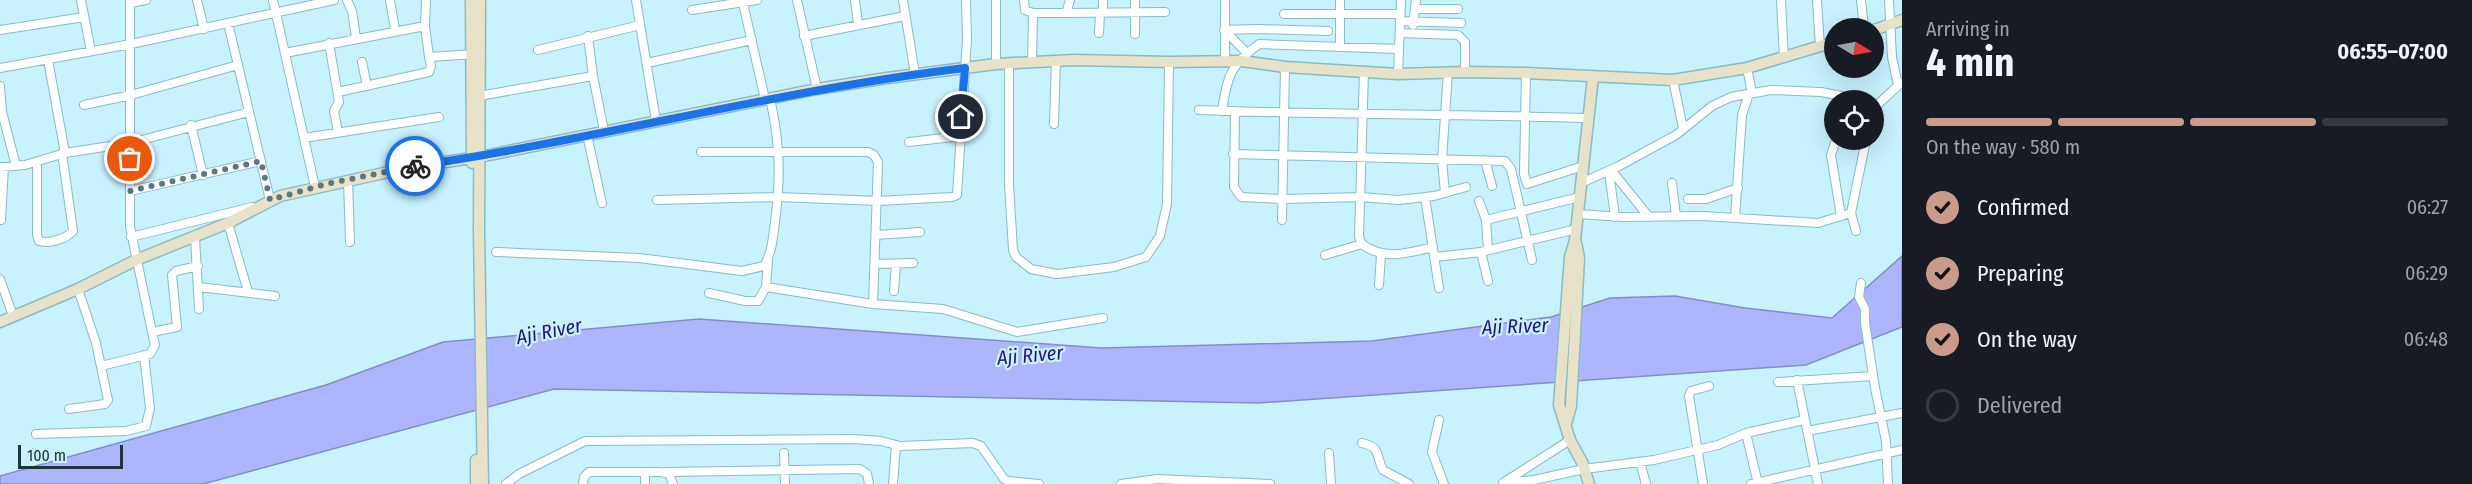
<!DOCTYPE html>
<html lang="en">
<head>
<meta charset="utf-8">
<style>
	body { margin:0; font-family:"Fira Sans Condensed",sans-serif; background:#20242c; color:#f1f3f6; height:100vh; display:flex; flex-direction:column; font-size:22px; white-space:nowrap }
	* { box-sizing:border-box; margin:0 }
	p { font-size:20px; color:#9ea1a6 }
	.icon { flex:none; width:33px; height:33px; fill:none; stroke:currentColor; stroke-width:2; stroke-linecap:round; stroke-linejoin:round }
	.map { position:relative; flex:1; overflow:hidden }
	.side { display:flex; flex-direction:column; background:#171b24; width:570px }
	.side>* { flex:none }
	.needle { width:39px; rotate:100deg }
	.controls { position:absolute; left:1824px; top:18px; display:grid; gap:12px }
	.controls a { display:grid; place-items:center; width:60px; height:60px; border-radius:50%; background:#171b24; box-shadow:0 6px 24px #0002; font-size:30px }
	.scale { position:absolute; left:18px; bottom:15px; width:105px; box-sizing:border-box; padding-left:6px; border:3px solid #20353b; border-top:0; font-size:16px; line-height:21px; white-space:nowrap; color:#20353b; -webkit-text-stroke:4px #c8f2fe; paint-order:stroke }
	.pin { position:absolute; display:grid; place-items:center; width:51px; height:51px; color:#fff; margin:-26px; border:3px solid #fff; border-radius:50%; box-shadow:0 2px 6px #0007 }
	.courier { position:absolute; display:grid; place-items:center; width:60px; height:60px; margin:-30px; border:4px solid #1a73e8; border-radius:50%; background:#fff; color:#222; box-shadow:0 2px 8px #0007 }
	.head em { font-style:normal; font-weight:700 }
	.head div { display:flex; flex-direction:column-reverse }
	.head { display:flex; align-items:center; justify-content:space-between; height:102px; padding:0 24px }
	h1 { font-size:39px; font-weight:700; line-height:45px }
	.bar { display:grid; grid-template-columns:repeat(4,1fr); gap:9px 6px; align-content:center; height:72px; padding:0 24px }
	.bar i { height:8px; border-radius:4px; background:#363941 }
	.bar .selected { background:#c89b8a }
	.bar p { grid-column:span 4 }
	ol { padding:0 24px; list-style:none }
	li { display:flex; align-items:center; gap:18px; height:66px }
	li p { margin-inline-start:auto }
	li .icon { padding:6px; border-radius:50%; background:#c89b8a; color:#111; stroke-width:4 }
	li:last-child { color:#9ea1a6 }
	li i { width:33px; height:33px; border:3px solid #363941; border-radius:50% }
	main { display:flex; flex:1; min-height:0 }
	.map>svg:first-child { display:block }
	.water { fill:#adb5ff; stroke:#838fc4; stroke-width:1.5 }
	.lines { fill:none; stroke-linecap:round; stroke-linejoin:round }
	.street-casing { stroke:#88bbcb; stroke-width:10 }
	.secondary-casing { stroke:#88bbcb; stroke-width:13 }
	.street { stroke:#fff; stroke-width:8 }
	.secondary { stroke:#e8e3c8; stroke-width:10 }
	.done { stroke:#5b777f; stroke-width:6; stroke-dasharray:0 10.8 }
	.route { stroke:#1a73e8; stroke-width:8 }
	.labels { text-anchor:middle; stroke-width:4.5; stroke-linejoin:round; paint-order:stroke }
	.water-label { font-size:20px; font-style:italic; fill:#25137c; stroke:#c8f2fe }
</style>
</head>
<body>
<main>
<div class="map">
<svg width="1902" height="484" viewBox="0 0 1902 484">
	<rect width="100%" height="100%" fill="#c8f2fe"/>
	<path class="water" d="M1902,256V327L1806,365L1259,403L554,389L203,484H0V476L326,385L443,342L699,319L1101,348L1372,341L1551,317L1610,298L1675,296L1745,308L1832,318Z"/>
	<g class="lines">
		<g class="street-casing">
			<path id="street" d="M81,0L91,51
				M130,0V227L152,332
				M197,0L204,29
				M273,0L315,187
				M347,0L352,11L356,38
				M390,0L395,30
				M636,0L656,121
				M797,0L817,89
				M855,0L858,24
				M903,0L915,74
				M996,0V64
				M1024,0L1025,10L1033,13
				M1103,0V13
				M1340,0V47
				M1781,0L1784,58
				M1817,0L1820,47
				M1861,0L1864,28
				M1889,0L1892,57L1898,85
				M130,3L146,0
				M743,3L765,99
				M1415,9H1458
				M692,10L757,0
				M1066,13L1165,12
				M1284,14H1400
				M1400,21L1461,23
				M228,23L270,200
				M1413,25L1416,0
				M425,26L426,0
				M0,30L84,17
				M1224,30L1257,29L1328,31
				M1224,30L1247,53
				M1099,33L1100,13
				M1400,33L1458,35L1465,42V72
				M1135,34V0
				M588,36L593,76L604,131
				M804,36L905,16
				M329,43L339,102L334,111L338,132
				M538,50L640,25
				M285,53L425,26L429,57L476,54
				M48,60L65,153
				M1032,61L1033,13H1066L1070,0
				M1225,61V0
				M362,62L367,86
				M647,63L752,40
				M1009,63V184L1013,250L1016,257L1031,269L1057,274L1114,267L1146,257L1160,236L1167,204L1169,62
				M0,68L131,44L334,0
				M1747,68L1752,93
				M1364,72L1359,237L1362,244C1384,261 1408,253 1433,247
				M1526,73L1524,174L1527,184L1583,166
				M1398,74L1401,0
				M1673,80L1683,128
				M0,86L2,112L16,166
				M338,92L429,72L431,66L429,57
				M479,96L593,76
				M84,105L131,95L238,65
				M1199,110C1329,115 1459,114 1588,118
				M1222,111C1227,77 1230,65 1259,44L1399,49
				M1235,112L1234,187L1241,197L1283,199L1361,197L1398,200L1434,196L1466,187
				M1874,116L1877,105L1901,83
				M1054,124L1056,60
				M191,125L203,175
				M587,135L602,203
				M304,138L439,117
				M1836,140L1831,155L1841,216
				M1854,140L1865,143
				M909,142L961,136
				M701,152H868L874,155L878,162L873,304L766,287
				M1233,154L1505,161L1511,169L1532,260
				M1485,160L1492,186
				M37,162V235L39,241C49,244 66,239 73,231L62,153
				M0,167L25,165L65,153L130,143L249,112
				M1611,170L1649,217
				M1609,172L1615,217
				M348,180L350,242
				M1581,183L1619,166L1676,135L1712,106L1731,97L1771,90L1821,92L1861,100
				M1672,183L1676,216
				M130,191L261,161
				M1445,193L1442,160L1448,72
				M1425,197L1439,288
				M1688,199H1706L1738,188
				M657,200L778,197L878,201L952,197L957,195L967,39L966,0
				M1479,201L1486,220L1488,250
				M1578,214L1623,217L1703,216L1818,223L1851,213
				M1735,218L1742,115L1749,94
				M1,220L4,167
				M1282,220L1285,67
				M1486,220L1580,197
				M228,223L248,292
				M1856,231L1851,213L1866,140
				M876,235L920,232
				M131,237L252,207
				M195,237L199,309
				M496,252L639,258L742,271L764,266C772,253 773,237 775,222C781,177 780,143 770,98
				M1481,252L1488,281
				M1325,255L1362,244
				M1435,257L1481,252L1577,229
				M875,264L913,263
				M0,279L13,316
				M1861,283L1859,297L1865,309V323L1875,388L1886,441L1888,484
				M1379,285L1381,255
				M199,287L275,296
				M894,291L896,264
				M709,293L745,301H758L766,287L768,261
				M873,304L943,309L1017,332L1103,318
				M101,366L150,354L155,345L152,332L177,327L172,275L176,271L198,266
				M1797,380L1818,484
				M1778,382L1873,376
				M69,409L105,404L108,400L96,343L78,289
				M1439,420L1432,452L1444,484
				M1807,431L1902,413
				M1746,433L1758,484
				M36,434L126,431L146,426L150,408L144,355
				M1362,443C1382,448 1375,455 1383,470L1409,484
				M784,453L785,484
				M1329,453L1331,484
				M1640,462L1646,484
				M645,472V484
				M666,472L860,469L867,474L869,484
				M1506,481L1570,440
				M1503,483L1534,480L1584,469L1654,460L1718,445L1746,433L1804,420
				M506,484L519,474L585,441L853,439L881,441L900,446L973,443L981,446L1004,479L1008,481L1039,484
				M583,484L584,477L589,472H661L669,474L673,484
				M893,484L896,446
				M1121,484L1157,479L1270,484
				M1703,484L1689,396L1691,391L1709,386
				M1751,484L1902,450"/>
		</g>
		<g class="secondary-casing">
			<path id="secondary" d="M471,0L472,163
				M480,0L479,232L483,484
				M1874,30L1902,20
				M0,322L78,289L136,260L228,223L280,196L411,167L479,157L817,89L887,78L996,64L1074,60L1169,62L1242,61L1285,67L1398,74L1465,72L1526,73L1673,80L1747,68L1834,42
				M1566,424L1571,406L1579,258L1576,243
				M476,460V484
				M1589,484L1583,464L1570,440L1559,405L1570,257L1575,240L1593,77"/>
		</g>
		<use href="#street" class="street"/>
		<use href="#secondary" class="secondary"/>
	</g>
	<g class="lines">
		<path class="done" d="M130,159V191L261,161L270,200L326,184L415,166"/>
		<path class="route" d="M415,166C600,139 780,90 965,68L961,117"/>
	</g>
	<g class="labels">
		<g class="water-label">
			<text transform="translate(1515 326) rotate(-2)" y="7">Aji River</text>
			<text transform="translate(549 331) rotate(-11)" y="7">Aji River</text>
			<text transform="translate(1030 355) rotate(-5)" y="7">Aji River</text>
		</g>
	</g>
</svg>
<div class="controls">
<a><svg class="needle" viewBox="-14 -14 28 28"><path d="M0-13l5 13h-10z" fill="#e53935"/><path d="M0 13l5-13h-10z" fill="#9ea1a6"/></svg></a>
<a><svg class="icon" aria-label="locate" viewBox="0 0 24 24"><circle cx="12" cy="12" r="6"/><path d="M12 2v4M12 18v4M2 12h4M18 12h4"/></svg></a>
</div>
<div class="scale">100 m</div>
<div class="pin" style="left:130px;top:159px;background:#ea580c"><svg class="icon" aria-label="bag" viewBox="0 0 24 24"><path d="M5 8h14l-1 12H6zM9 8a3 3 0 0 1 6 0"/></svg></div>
<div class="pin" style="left:961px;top:117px;background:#1f2937"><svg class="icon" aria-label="home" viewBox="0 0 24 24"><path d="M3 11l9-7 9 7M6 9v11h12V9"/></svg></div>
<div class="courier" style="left:415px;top:166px"><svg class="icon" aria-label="bike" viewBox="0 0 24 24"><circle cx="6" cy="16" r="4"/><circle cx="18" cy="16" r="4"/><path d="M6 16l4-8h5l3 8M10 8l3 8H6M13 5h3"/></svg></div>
</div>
<section class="side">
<div class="head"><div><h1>4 min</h1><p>Arriving in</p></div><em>06:55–07:00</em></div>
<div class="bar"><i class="selected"></i><i class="selected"></i><i class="selected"></i><i></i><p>On the way · 580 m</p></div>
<ol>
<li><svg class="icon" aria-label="check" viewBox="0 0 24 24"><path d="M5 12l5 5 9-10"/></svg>Confirmed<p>06:27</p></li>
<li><svg class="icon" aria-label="check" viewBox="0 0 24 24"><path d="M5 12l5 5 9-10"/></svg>Preparing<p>06:29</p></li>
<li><svg class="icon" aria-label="check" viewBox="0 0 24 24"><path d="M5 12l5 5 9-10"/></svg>On the way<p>06:48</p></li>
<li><i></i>Delivered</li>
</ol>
</section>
</main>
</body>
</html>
